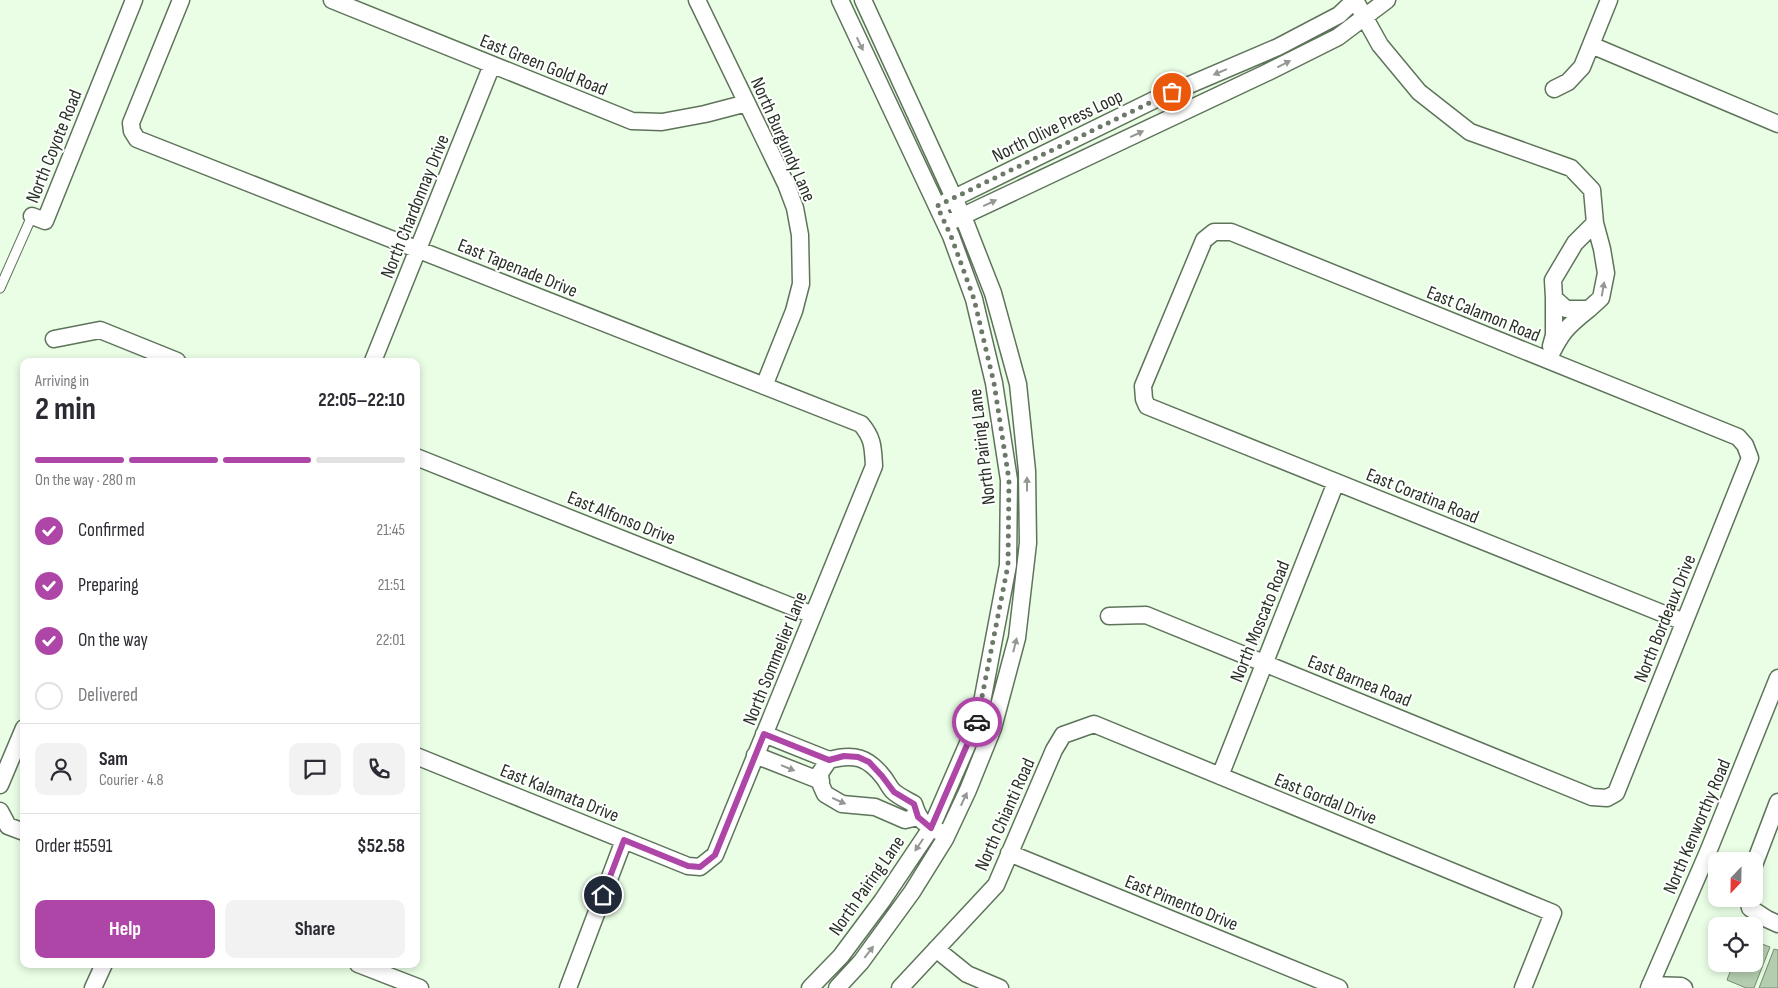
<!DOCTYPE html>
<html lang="en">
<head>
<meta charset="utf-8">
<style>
	body { margin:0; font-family:"Sofia Sans Condensed",sans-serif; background:#f2f2f3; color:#2b2b33; height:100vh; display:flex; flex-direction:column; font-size:19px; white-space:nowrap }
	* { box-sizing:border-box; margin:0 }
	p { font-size:16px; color:#7c7c81 }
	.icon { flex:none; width:28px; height:28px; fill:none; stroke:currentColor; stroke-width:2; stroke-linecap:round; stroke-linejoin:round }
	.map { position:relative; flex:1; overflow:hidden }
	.drawer { position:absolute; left:20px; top:358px; width:400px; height:610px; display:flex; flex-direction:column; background:#fff; border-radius:10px; box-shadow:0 2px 8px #0003 }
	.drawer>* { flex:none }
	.needle { width:32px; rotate:202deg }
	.fabs { position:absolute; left:1708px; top:852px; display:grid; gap:10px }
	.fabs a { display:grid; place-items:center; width:55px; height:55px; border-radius:10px; background:#fff; box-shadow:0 2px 8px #0003; font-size:25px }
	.pin { position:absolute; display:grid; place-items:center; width:42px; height:42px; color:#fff; margin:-21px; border:2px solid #fff; border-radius:50%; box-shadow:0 1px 5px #0007 }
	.courier { position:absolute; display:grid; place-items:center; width:50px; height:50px; margin:-25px; border:4px solid #ae46a8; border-radius:50%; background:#fff; color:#222; box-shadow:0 1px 6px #0007 }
	.head em { font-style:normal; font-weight:700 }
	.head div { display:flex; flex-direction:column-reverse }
	.head { display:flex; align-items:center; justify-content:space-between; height:85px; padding:0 15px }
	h1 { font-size:32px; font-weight:700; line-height:38px }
	.bar { display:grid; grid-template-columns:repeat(4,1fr); gap:8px 5px; align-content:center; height:60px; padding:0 15px }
	.bar i { height:6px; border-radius:4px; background:#e1e1e2 }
	.bar .selected { background:#ae46a8 }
	.bar p { grid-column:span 4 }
	.line { display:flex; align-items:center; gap:12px; padding:0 15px; border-top:1px solid #e1e1e2 }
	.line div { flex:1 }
	.round { display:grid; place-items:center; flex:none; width:52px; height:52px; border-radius:10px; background:#f2f2f3 }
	ol { padding:0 15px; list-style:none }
	li { display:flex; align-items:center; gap:15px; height:55px }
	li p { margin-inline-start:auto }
	li .icon { padding:5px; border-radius:50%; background:#ae46a8; color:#fff; stroke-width:4 }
	li:last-child { color:#7c7c81 }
	li i { width:28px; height:28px; border:2px solid #e1e1e2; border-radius:50% }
	.button { display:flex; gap:10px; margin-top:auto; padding:10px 15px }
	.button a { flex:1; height:58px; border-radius:10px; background:#ae46a8; color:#fff; font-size:20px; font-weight:700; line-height:58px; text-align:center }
	.button a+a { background:#f2f2f3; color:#2b2b33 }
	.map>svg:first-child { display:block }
	.building { fill:#b4cdaf; stroke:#748b6f }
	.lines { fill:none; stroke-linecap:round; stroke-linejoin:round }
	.service-casing { stroke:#5e745a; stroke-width:11 }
	.minor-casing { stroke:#5e745a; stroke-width:19 }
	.service { stroke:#fff; stroke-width:9 }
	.minor { stroke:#fff; stroke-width:16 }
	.oneway { fill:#949892 }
	.done { stroke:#6c7969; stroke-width:5; stroke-dasharray:0 9 }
	.route { stroke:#ae46a8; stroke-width:6 }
	.labels { text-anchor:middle; stroke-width:4; stroke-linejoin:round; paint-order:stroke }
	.street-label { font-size:19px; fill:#283226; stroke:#fff }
</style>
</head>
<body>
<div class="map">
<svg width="1778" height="988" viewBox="0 0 1778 988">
	<rect width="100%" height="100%" fill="#e9fee5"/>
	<path class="building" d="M1754,941L1770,947L1754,988H1746L1727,980L1733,964H1754Z
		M1774,949L1778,950V988H1759Z"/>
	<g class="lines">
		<g class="service-casing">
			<path id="service" d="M0,288L32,216"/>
		</g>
		<g class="minor-casing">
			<path id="minor" d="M181,0L131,123L132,131L137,139L861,424C873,438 873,447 874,466L715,855L700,867L688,866L416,756
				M332,0L632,121L662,122L705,114L747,103
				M697,0L786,184L795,208L800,235L801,284L794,311L764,386
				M1355,0L1380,45L1419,92L1470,132L1571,168L1592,190L1595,223L1602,249L1606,273L1601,298L1589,309H1566L1554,298L1553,280L1575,243L1595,223
				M1591,45L1778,124
				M1554,89L1568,82L1582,67L1609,0
				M946,202L1154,100L1278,47L1339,15L1355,0
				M32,216L45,221L134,0
				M952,221L1268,72L1338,37L1387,0
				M54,339L100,330L177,361
				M1551,346L1554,335V298
				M1548,360C1561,333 1565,328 1589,309
				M373,361L492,65
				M416,457L813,615
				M1109,616L1146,615L1592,797L1607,798L1616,793L1750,458L1745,445L1738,437L1231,232H1214L1204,240L1143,386L1144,399L1147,406L1684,622
				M764,734L829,760
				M755,755L821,781
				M1220,776L1336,482
				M0,785L24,728
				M0,811L8,826L24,832
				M918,817L905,820L875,807L842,804L825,794L821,785L820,773L829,760C854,753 868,757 884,778C887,782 890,788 893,791C898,796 907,800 914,804C919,821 924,824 940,832
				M1009,853L1339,988
				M1754,865L1778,802
				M1748,899L1750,908L1767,919L1778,924
				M936,949L967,974L1000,988
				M358,964L420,988
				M1650,985L1681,986L1684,988
				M93,988L104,964
				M568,988L624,840
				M810,988L841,956L882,901L931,828L979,718L1008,565L1009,480L994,383L974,299L951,236L840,0
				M837,988L861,962L912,892L945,839L968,790L993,728L1017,638L1028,543L1027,471L1018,384L993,293L966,224L863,0
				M900,988L996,885L1054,750L1063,735L1094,724L1553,913L1523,988
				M1649,988L1708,852L1778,678"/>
		</g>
		<use href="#service" class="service"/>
		<use href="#minor" class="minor"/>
	</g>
	<defs><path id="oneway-solid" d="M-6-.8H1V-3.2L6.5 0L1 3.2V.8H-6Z" transform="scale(1.25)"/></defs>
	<g class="oneway">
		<use href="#oneway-solid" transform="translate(860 44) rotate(65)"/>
		<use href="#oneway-solid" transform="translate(1284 64) rotate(-27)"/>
		<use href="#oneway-solid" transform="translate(1220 72) rotate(157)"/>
		<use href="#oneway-solid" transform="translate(1137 134) rotate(-25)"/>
		<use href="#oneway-solid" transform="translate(990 203) rotate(-25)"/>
		<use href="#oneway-solid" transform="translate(1603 289) rotate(-80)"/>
		<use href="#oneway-solid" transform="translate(1027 484) rotate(-90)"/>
		<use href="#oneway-solid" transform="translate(1015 645) rotate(-76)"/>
		<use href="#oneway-solid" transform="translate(788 768) rotate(22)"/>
		<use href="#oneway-solid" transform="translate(964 799) rotate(-65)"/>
		<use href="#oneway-solid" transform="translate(839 801) rotate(24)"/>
		<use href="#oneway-solid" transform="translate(919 845) rotate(124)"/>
		<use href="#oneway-solid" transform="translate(869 952) rotate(-52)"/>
	</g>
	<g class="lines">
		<path class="done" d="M977,722L1008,565L1009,480L994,383L974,299L951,236L937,206L1172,92"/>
		<path class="route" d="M603,895L624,840L688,866L700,867L715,855L764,734L829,760L844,756L858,757L869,762L882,776L894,792L914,804L918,817L931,828L977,722"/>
	</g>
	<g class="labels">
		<g class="street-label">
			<text transform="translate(544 64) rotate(22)" y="7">East Green Gold Road</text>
			<text transform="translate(1057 125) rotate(-26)" y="7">North Olive Press Loop</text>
			<text transform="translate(784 139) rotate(66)" y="7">North Burgundy Lane</text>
			<text transform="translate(53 146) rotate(-68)" y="7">North Coyote Road</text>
			<text transform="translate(414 206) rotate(-68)" y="7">North Chardonnay Drive</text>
			<text transform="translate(518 267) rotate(22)" y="7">East Tapenade Drive</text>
			<text transform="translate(1484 313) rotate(22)" y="7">East Calamon Road</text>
			<text transform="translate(981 447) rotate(-97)" y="7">North Pairing Lane</text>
			<text transform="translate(1423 495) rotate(22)" y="7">East Coratina Road</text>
			<text transform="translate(622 517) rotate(22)" y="7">East Alfonso Drive</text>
			<text transform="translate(1664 618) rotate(-68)" y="7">North Bordeaux Drive</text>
			<text transform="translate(1259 621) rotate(-68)" y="7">North Moscato Road</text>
			<text transform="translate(774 658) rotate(-68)" y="7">North Sommelier Lane</text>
			<text transform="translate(1360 680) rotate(22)" y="7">East Barnea Road</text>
			<text transform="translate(560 792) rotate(22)" y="7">East Kalamata Drive</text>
			<text transform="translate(1326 798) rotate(22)" y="7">East Gordal Drive</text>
			<text transform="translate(1004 814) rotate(-66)" y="7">North Chianti Road</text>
			<text transform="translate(1696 826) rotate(-67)" y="7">North Kenworthy Road</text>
			<text transform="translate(866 885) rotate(-55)" y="7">North Pairing Lane</text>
			<text transform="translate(1182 902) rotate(22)" y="7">East Pimento Drive</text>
		</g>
	</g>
</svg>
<div class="fabs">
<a><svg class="needle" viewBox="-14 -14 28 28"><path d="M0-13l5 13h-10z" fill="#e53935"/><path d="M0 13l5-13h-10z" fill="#7c7c81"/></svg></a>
<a><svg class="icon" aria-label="locate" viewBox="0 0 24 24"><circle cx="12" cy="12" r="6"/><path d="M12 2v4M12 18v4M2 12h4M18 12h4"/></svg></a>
</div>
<div class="pin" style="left:1172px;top:92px;background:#ea580c"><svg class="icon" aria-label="bag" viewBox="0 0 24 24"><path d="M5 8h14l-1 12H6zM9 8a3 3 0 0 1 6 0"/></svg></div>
<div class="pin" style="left:603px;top:895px;background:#1f2937"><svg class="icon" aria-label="home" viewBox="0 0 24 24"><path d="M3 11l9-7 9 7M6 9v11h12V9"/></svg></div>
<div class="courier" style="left:977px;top:722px"><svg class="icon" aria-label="car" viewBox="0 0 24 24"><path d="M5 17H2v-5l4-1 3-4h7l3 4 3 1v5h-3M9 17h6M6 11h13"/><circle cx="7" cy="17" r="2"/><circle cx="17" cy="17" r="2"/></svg></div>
<section class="drawer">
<div class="head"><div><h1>2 min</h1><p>Arriving in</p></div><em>22:05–22:10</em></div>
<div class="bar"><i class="selected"></i><i class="selected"></i><i class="selected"></i><i></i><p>On the way · 280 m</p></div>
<ol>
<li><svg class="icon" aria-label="check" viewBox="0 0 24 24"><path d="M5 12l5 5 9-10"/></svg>Confirmed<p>21:45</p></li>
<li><svg class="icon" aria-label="check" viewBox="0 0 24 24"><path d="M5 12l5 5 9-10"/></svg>Preparing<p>21:51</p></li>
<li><svg class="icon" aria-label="check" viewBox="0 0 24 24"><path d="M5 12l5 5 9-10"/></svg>On the way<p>22:01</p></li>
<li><i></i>Delivered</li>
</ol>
<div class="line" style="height:90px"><a class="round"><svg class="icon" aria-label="person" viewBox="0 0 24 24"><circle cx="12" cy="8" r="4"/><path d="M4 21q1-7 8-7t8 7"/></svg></a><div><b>Sam</b><p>Courier · 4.8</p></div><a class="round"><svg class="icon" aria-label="chat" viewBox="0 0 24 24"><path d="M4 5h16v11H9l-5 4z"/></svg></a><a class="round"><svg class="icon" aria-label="phone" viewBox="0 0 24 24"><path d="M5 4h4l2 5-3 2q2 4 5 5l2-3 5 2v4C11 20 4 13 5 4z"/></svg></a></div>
<div class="line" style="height:65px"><div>Order #5591</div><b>$52.58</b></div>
<div class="button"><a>Help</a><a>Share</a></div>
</section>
</div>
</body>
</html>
